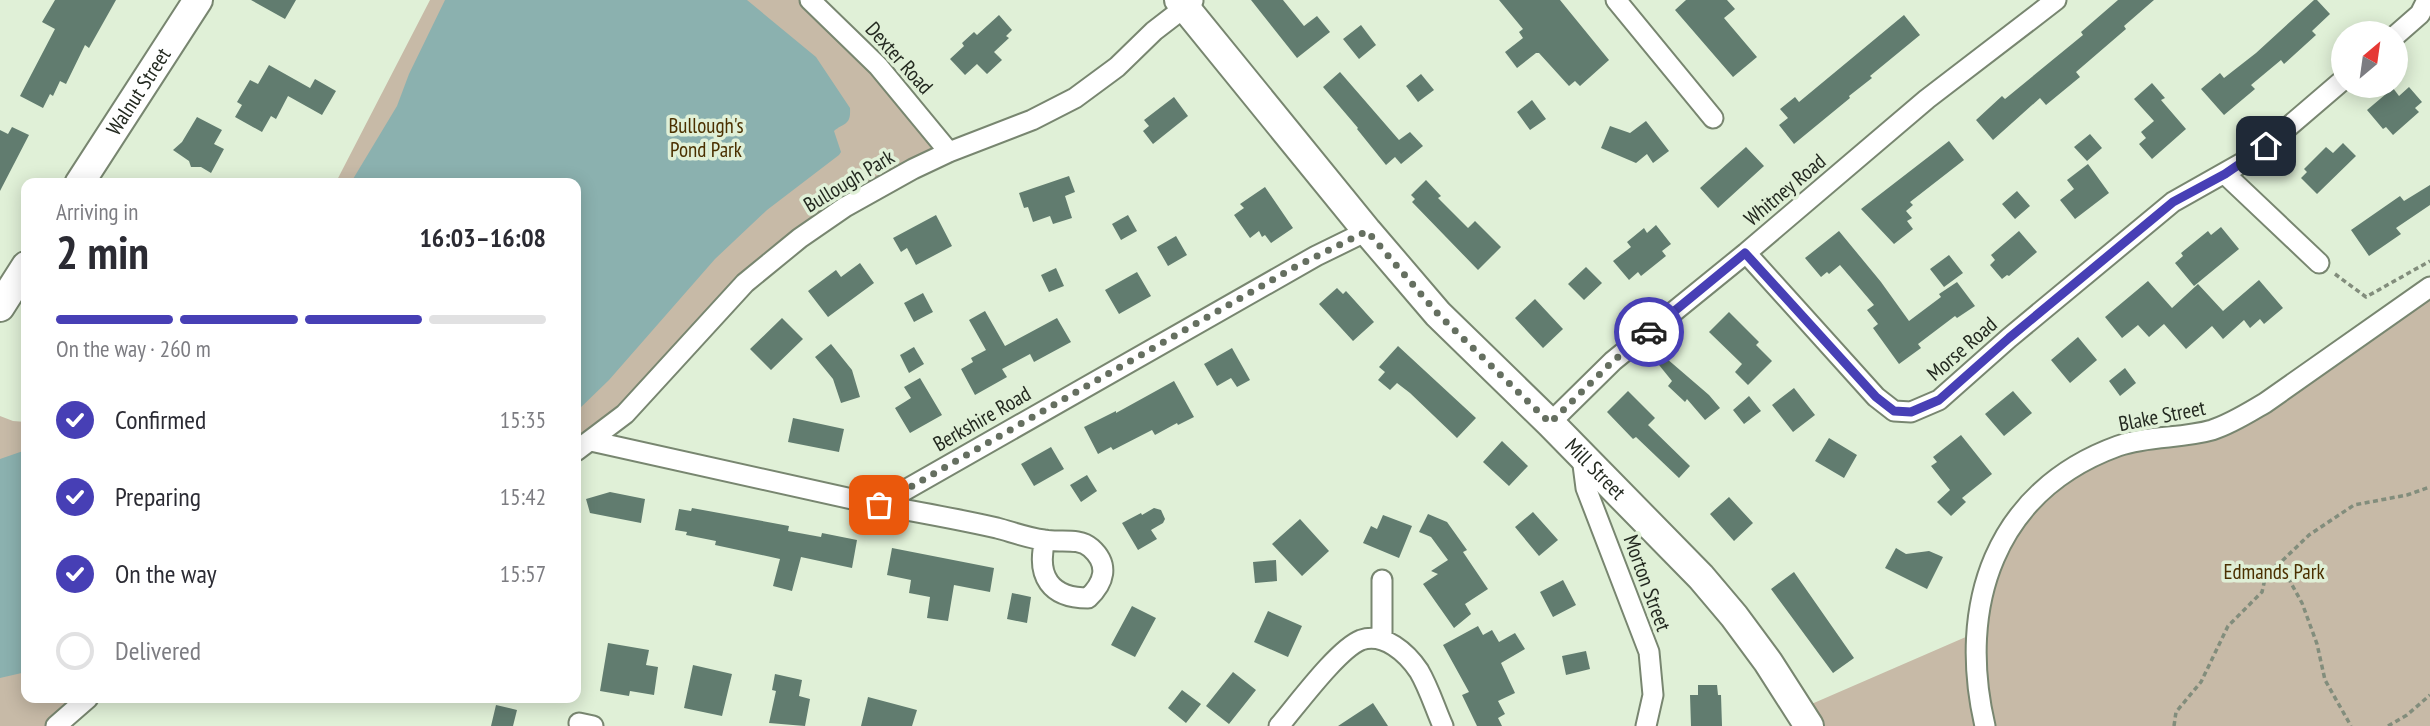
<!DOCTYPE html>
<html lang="en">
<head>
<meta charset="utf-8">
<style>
	body { margin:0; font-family:"PT Sans Narrow",sans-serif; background:#f2f2f3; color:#2b2b33; height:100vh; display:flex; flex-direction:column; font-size:26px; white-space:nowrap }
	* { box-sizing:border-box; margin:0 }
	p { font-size:23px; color:#7c7c81 }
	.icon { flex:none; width:38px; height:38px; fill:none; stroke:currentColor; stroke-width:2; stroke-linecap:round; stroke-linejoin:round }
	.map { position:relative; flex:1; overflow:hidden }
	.panel { position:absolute; left:21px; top:178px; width:560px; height:525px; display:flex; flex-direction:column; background:#fff; border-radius:14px; box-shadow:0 4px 18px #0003 }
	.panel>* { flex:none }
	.needle { width:46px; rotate:29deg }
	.controls { position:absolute; left:2331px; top:21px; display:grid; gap:14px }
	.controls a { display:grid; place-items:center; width:77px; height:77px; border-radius:50%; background:#fff; box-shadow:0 4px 18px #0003; font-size:35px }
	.pin { position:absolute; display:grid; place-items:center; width:60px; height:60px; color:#fff; margin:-30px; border-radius:14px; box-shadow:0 4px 10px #0006 }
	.courier { position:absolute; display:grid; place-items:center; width:70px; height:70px; margin:-35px; border:5px solid #473fb5; border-radius:50%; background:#fff; color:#222; box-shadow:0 2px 9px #0007 }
	.head em { font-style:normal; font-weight:700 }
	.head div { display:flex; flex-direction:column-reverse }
	.head { display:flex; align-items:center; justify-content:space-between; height:119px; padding:0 35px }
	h1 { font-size:46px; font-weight:700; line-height:52px }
	.bar { display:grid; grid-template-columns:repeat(4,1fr); gap:10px 7px; align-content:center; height:84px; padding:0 35px }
	.bar i { height:9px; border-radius:5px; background:#e1e1e2 }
	.bar .current { background:#473fb5 }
	.bar p { grid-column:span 4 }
	ol { padding:0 35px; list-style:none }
	li { display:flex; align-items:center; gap:21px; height:77px }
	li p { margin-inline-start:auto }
	li .icon { padding:7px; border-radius:50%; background:#473fb5; color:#fff; stroke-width:4 }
	li:last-child { color:#7c7c81 }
	li i { width:38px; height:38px; border:4px solid #e1e1e2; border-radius:50% }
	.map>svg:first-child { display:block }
	.green { fill:#c7baa7 }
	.water { fill:#8bb1af }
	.building { fill:#617c6f }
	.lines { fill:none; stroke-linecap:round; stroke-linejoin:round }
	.street-casing { stroke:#788670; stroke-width:23 }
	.secondary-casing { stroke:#788670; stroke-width:32 }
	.path { stroke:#828d7c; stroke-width:3.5; stroke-dasharray:5 3.5; stroke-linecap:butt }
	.street { stroke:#fff; stroke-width:19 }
	.secondary { stroke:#fff; stroke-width:28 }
	.done { stroke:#656f60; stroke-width:7; stroke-dasharray:0 12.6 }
	.route { stroke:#473fb5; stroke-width:9 }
	.labels { text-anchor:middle; stroke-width:7; stroke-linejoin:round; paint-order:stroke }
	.street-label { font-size:21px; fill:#232920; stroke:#e0f0d7 }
	.park-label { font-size:21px; fill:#4b3000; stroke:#e0f0d7 }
</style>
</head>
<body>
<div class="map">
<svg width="2430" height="726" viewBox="0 0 2430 726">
	<rect width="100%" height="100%" fill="#e0f0d7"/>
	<path class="green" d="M430,0H810L949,152L811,230L576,451V184H335Z
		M2430,287V726H1809L1800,709L1975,633L2002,542L2077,466L2204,432Z
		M0,416L13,421L26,422V698H88L56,726H0Z"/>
	<path class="water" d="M445,0H747L816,57L850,108C851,126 844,122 834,131L841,152L839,155L767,210L715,259L609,380L576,412V184H350L397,106L409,74Z
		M26,450V672L0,678V459Z"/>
	<path class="building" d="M55,0H116L89,48L85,45L66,84L60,81L53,96L50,94L43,108L20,96L55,29L42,22Z
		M251,0H296L285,19Z
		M1251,0H1283L1304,26L1317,16L1330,32L1297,58Z
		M1499,0H1560L1609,60L1580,86L1575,81L1569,86L1539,53H1536L1517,68L1505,52L1523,38L1519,32L1523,29Z
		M1686,0H1727L1735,9L1724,18L1757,57L1733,77L1675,10Z
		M2118,0H2154L2124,26L2126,29L2076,72L2080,77L2046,105L2040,98L1993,140L1976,120L2002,96L2005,99L2083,35L2081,32Z
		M2314,0H2317L2330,14L2312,31L2316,35L2284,64L2281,60L2251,85L2255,89L2224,115L2201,89L2220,73L2224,78L2256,53Z
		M999,15L1012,30L1006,36L1009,38L994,52L1002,60L987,74L977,64L965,75L950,59L964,46L962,43L974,32L977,35Z
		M1904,15L1920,35L1870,76L1872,78L1849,96L1850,98L1794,144L1779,125L1788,118L1780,109L1795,97L1799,102Z
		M1361,25L1376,45L1359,59L1343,39Z
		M269,65L310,88L315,79L336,91L322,115L288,96L276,119L271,116L262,132L235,117L242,105L237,102L250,80L258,84Z
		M1340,72L1399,140L1410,132L1423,146L1401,164L1395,157L1386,165L1357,129L1358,128L1323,87Z
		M1421,74L1434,90L1418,102L1406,86Z
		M2152,83L2165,98L2161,100L2186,129L2152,159L2139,144L2146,138L2141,132L2154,121L2134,99Z
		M2409,87L2422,102L2415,108L2419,112L2393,135L2386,127L2383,129L2367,110L2393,88L2399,96Z
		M1174,97L1188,116L1153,144L1143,131L1149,126L1144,120Z
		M1532,100L1546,119L1530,130L1517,112Z
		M197,117L222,130L214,144L224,149L211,173L201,167H191L189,161L173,150L182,142Z
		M1646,121L1669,151L1653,163L1647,154L1636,163L1601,148L1610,126L1630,133Z
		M12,127L29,135L0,191V130L8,134Z
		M2090,134L2102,148L2087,161L2074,147Z
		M1949,141L1964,160L1910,202L1913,205L1906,211L1912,218L1907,221L1913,229L1894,244L1861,209Z
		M2343,143L2356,156L2317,194L2301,178L2307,172L2304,169L2326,147L2333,153Z
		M1746,147L1764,166L1718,208L1700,188Z
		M2088,164L2109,193L2075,219L2060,200L2074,189L2067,180Z
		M1069,176L1075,192L1065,196L1072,218L1053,224L1050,216L1033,222L1028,207L1024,208L1019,193Z
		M1426,180L1441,196L1438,198L1468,228L1475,221L1501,247L1478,270L1412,202L1415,199L1411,195Z
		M2430,185V205L2396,228L2401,234L2369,256L2351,230L2400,196L2404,201Z
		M1265,187L1293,228L1271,243L1265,235L1262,237L1259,231L1250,238L1234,215L1244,208L1240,204Z
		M2017,191L2030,206L2015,219L2002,204Z
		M936,215L952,246L916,265L907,248L901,252L893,238Z
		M1128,215L1137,231L1121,240L1112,224Z
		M1656,225L1671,244L1662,251L1666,256L1641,276L1638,272L1629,280L1613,261L1631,247L1627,242L1644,228L1647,233Z
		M2221,227L2239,249L2194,286L2175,263L2183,256L2181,253L2208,231L2211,235Z
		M1839,231L1881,282L1909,321L1941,297L1939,294L1957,282L1975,306L1957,318L1955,316L1918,344L1921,348L1899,364L1873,328L1878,324L1867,310L1874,305L1840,265L1829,274L1827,272L1821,277L1805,258Z
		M2019,231L2037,252L2009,276L2007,275L2002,279L1990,265L1995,260L1991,255Z
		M1176,236L1187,255L1168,266L1157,247Z
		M1949,255L1963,273L1944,287L1930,269Z
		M860,263L874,283L828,317L808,291L836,270L841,277Z
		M1586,267L1602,283L1584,300L1568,284Z
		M1056,268L1064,286L1049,292L1041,275Z
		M1137,272L1151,296L1119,314L1105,290Z
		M2259,280L2283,308L2264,324L2260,319L2250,328L2244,320L2223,339L2212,326L2186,349L2164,324L2149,337L2138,325L2122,338L2105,317L2148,281L2172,308L2198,284L2223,311Z
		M1337,288L1343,294L1346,291L1374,322L1353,341L1319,304Z
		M923,293L933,312L914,322L904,303Z
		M1535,299L1563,329L1543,348L1515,318Z
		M985,311L1005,346L1057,318L1071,342L1034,362L1030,354L1002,369L1007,377L975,395L961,369L973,362L971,358L986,350L969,320Z
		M1729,312L1759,342L1756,345L1772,361L1748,385L1735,372L1742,364L1709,332Z
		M782,318L803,339L771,370L750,349Z
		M2078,337L2097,360L2070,383L2051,360Z
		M831,344L852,370L860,397L841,403L833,379L815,357Z
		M1398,346L1476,418L1457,438L1410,393L1397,383L1390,390L1378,380L1385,372L1379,367Z
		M914,347L924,364L909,373L900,355Z
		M1232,348L1250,380L1237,387L1231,378L1217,386L1204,364Z
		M1666,358L1709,395L1720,408L1705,420L1687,399L1685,402L1668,386L1672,381L1659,365Z
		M2125,368L2136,383L2120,396L2109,381Z
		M920,378L942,415L910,433L895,408L911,398L904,387Z
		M1174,381L1194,417L1178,425L1177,423L1155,435L1152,430L1113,450L1111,447L1098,454L1084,427L1116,411V413Z
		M1794,388L1815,415L1793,432L1772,405Z
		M1628,391L1655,418L1648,425L1690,466L1679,478L1636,437L1633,439L1607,412Z
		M2013,391L2032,413L2004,436L1985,414Z
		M1749,396L1761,411L1744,424L1733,410Z
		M793,418L844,429L839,452L788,442Z
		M1961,435L1992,474L1962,498L1966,502L1951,516L1937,502L1950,490L1931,466L1937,462L1933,457Z
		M1829,438L1857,455L1844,478L1815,461Z
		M1502,441L1528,466L1509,486L1483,462Z
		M1051,447L1064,469L1034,486L1021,464Z
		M1087,475L1097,491L1081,502L1070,485Z
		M610,492L645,499L641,523L590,513L586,499Z
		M1729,497L1753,523L1734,541L1710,514Z
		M692,508L789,526L788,531L821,537L822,533L857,540L852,568L801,557L792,591L773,586L780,559L715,545L716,541L686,535L687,532L675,530L679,509L691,511Z
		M1154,508L1161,510L1165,519L1163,523L1151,530L1157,539L1138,550L1122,523L1141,513L1142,515Z
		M1533,512L1558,540L1539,556L1515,527Z
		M1428,514L1447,522L1467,550L1463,552L1488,589L1465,604L1471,614L1454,628L1423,584L1438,574L1431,571L1448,560L1431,537L1419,532Z
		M1383,515L1412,526L1399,558L1363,543L1371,526L1377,529Z
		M1300,519L1329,551L1302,576L1272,544Z
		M892,548L994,568L990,592L954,585L948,621L927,618L930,597L909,593L911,580L887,575Z
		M1896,548L1906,554L1929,551L1943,557L1927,589L1885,568Z
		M1276,560L1277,581L1255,583L1253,562Z
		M1794,572L1854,658L1833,673L1771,589Z
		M1563,580L1576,605L1553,617L1540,592Z
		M1012,593L1031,597L1027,623L1007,619Z
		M1132,606L1156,618L1135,657L1111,645Z
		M1268,611L1302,626L1288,657L1254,642Z
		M1478,626L1483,635L1492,630L1499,642L1515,633L1525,649L1501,663L1515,693L1498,701L1505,714L1498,718L1502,726H1477L1462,695L1469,692L1443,645Z
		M608,643L649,650L646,665L658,667L654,695L630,691L629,696L600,691Z
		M1586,651L1590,669L1566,675L1562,656Z
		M693,665L732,674L722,716L684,708Z
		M1233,672L1256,690L1229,724L1206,706Z
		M775,674L802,680L799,696L810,699L805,726L769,723L776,691L772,690Z
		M1698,685H1717L1718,695H1721L1722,726H1691L1690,695H1698Z
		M1182,690L1201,704L1186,723L1168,708Z
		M868,697L917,710L912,726H861Z
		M1373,703L1388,726H1338Z
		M496,705L517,710L513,726H491Z"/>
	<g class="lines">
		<g class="street-casing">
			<path id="street" d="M810,0L878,66L949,152
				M1616,0L1713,118
				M2396,35L2420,14L2427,0
				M2225,174L2319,263
				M1746,253L1876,397L1894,411L1911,412L1939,400L2009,338L2173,202L2242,163L2266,146L2343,80
				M1550,423L1613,361L1746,253L1927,99L2056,0
				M591,441L879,505L1316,256L1367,231
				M576,451L625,414L745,283L800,238L845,207L913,169L949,152L1032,120L1075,98L1117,67L1154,31L1193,1
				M1582,457L1586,488L1649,652L1653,695L1646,726
				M879,505C918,512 958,519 997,528C1012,532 1028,538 1044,540C1059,543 1079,537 1091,548C1110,565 1104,583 1088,598C1050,598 1036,576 1045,540
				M1382,639V580
				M579,723L593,726
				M56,726L88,698
				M1279,726C1297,705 1338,649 1361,640C1384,632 1407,653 1419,671C1429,688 1435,708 1443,726
				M1985,726C1957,606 1994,491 2118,446C2149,435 2181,439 2212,430C2231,424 2248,413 2265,403L2430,287"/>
		</g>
		<g class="secondary-casing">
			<g id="secondary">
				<path id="s1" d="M1179,0L1367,231L1438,314L1550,423L1701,577L1734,616L1768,662L1809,726"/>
				<path id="s2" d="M79,184L198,0"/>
				<path d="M0,307L26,266"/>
			</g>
		</g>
		<path class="path" d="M2335,274L2366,297L2430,261
			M2280,563L2302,603L2317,644L2325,680L2351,726
			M2174,726L2176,712L2201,682L2228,626L2262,592L2267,570L2280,563L2309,535L2354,505L2407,495L2430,487
			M2388,726L2407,715L2430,695"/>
		<use href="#street" class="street"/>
		<use href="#secondary" class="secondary"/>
	</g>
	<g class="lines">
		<path class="done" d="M879,505L1293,268L1367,231L1438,314L1550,423L1613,361L1649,332"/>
		<path class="route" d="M1649,332L1745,253L1876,397L1894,411L1911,412L1939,400L2009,338L2173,202L2225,174L2266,146"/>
	</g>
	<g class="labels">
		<g class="street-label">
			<text transform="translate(899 58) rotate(48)" y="7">Dexter Road</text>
			<text dy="7" stroke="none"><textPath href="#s2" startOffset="110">Walnut Street</textPath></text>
			<text transform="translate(849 181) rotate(-31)" y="7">Bullough Park</text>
			<text transform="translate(1785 190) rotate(-40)" y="7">Whitney Road</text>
			<text transform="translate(1962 349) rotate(-41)" y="7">Morse Road</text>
			<text transform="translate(2162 416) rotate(-11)" y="7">Blake Street</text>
			<text transform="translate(982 419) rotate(-30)" y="7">Berkshire Road</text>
			<text dy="7" stroke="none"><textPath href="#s1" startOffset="628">Mill Street</textPath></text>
			<text transform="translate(1647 583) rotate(70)" y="7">Morton Street</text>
		</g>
		<g class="park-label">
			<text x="706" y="133">Bullough's<tspan x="706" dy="24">Pond Park</tspan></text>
			<text x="2274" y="579">Edmands Park</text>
		</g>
	</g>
</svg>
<div class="controls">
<a><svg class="needle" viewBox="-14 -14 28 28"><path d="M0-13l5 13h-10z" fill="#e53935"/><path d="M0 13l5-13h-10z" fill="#7c7c81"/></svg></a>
</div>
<div class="pin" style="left:879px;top:505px;background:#ea580c"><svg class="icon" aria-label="bag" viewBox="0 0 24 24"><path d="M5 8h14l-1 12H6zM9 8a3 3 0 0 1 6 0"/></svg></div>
<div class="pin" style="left:2266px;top:146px;background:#1f2937"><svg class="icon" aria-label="home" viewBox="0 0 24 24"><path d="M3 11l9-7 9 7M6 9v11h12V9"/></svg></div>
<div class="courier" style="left:1649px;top:332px"><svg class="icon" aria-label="car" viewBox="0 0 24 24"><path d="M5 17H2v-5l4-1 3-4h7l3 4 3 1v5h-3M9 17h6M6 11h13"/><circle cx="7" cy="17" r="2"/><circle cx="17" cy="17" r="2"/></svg></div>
<section class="panel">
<div class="head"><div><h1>2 min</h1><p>Arriving in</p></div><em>16:03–16:08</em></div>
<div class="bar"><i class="current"></i><i class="current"></i><i class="current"></i><i></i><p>On the way · 260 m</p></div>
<ol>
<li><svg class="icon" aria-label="check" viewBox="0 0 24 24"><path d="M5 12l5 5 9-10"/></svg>Confirmed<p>15:35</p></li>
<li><svg class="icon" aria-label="check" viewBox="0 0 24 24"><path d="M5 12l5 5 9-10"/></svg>Preparing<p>15:42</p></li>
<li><svg class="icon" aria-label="check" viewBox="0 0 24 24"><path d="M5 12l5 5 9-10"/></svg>On the way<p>15:57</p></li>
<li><i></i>Delivered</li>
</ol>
</section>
</div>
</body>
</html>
